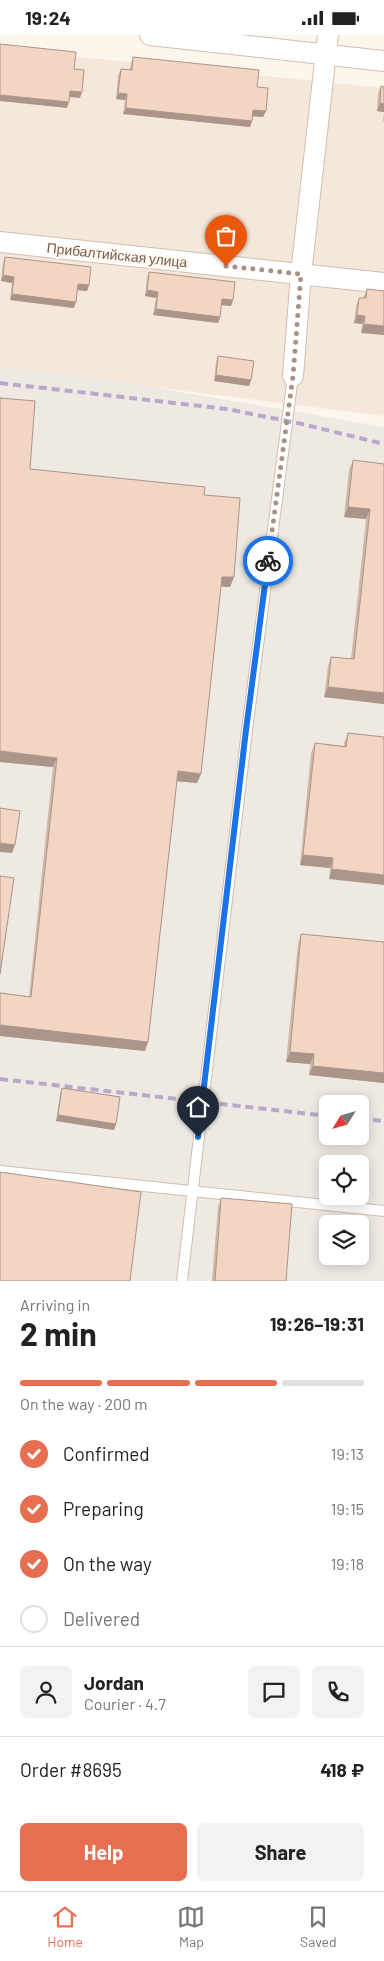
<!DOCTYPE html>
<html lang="en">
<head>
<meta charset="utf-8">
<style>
	body { margin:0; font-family:Barlow,sans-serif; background:#f2f2f2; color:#222; height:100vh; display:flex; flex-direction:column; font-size:19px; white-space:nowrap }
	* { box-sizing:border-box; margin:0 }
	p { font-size:16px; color:#767676 }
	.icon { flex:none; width:28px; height:28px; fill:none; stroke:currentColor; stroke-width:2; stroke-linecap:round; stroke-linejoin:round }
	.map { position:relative; height:1246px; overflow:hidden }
	.panel { display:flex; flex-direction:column; background:#fff; flex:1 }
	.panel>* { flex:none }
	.needle { width:32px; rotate:233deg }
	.fabs { position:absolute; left:319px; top:1060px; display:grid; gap:10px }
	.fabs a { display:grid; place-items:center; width:50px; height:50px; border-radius:8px; background:#fff; box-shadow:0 2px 12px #0003; font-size:25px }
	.pin { position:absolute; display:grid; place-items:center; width:42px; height:42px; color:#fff; margin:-51px -21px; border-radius:50% 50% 50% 0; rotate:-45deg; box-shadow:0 0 5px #0007 }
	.pin .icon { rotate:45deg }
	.courier { position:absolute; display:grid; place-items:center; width:50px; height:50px; margin:-25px; border:4px solid #1a73e8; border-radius:50%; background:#fff; color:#222; box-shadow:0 1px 6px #0007 }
	.summary em { font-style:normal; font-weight:700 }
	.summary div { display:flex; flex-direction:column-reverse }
	.summary { display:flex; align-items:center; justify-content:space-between; height:85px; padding:0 20px }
	h1 { font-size:32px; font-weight:700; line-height:38px }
	.bar { display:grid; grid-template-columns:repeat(4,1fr); gap:8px 5px; align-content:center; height:60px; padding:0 20px }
	.bar i { height:6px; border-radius:4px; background:#e0e0e0 }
	.bar .active { background:#e76f51 }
	.bar p { grid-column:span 4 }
	.line { display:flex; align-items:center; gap:12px; padding:0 20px; border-top:1px solid #e0e0e0 }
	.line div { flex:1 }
	.round { display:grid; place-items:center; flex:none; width:52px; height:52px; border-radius:8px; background:#f2f2f2 }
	ol { padding:0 20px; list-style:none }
	li { display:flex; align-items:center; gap:15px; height:55px }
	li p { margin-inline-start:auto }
	li .icon { padding:5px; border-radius:50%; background:#e76f51; color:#fff; stroke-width:4 }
	li:last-child { color:#767676 }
	li i { width:28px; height:28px; border:2px solid #e0e0e0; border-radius:50% }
	.button { display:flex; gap:10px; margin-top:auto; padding:10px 20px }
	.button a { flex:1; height:58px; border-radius:8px; background:#e76f51; color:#fff; font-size:20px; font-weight:700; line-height:58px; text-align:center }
	.button a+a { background:#f2f2f2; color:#222 }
	.status { display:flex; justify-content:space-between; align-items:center; height:35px; padding:0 25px; background:#fff; direction:ltr }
	.status svg { height:14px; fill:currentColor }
	.menu { display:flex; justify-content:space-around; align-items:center; height:70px; border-top:1px solid #e0e0e0; background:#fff; font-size:14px; color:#767676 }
	.menu a { display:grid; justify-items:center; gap:2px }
	.menu .active { color:#e76f51 }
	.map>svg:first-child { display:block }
	.residential { fill:#f5e8da }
	.industrial { fill:#efe9e4; fill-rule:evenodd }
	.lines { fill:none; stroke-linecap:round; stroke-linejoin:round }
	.service-casing { stroke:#d1beb0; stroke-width:12 }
	.minor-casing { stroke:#d1beb0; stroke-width:22 }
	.service { stroke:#fff; stroke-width:10 }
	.minor { stroke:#fff; stroke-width:20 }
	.rail { stroke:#b9a8c9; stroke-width:4; stroke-dasharray:8 5; stroke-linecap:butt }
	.wall { fill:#d1b7a8 }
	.shaded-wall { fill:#aa9588 }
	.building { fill:#f3d5c3; stroke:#aa9588 }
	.done { stroke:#a89285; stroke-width:5; stroke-dasharray:0 9 }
	.route { stroke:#1a73e8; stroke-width:6 }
	.labels { text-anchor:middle; stroke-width:4.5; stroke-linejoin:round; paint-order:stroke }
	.street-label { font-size:14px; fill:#7a5c4d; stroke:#fffaf3 }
</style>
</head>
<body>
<div class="status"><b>19:24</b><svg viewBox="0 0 49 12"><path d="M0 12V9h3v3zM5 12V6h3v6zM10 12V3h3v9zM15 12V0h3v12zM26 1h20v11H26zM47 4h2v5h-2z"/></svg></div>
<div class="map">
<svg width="384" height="1246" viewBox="0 0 384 1246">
	<rect width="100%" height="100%" fill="#fdf6ec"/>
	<path class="residential" d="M0,14L384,53V381L0,333Z"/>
	<path class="industrial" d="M0,332L100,343L384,392V1246H0ZM328,1069H360V1101H328ZM328,1129H360V1161H328ZM328,1189H360V1221H328Z"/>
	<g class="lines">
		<g class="service-casing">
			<path id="service" d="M0,1136L384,1176
				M182,1246L247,695L293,341"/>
		</g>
		<g class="minor-casing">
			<path id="minor" d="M150,0L384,26
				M0,207L384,248
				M293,341L301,239L328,0"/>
		</g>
		<use href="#service" class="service"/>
		<use href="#minor" class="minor"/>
		<path class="rail" d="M0,348L227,374L302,389L384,409
			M0,1044L328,1081
			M360,1084L384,1086"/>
	</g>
	<path class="wall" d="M133,22L257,52L266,76L263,82L253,81L252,86L250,92L123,79L125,65L116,64L118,40L121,34L130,35L131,28Z
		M381,51L384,52V86H383L384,77L377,76L378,59Z
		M5,222L89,250L87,256L77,255L74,273L10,265L12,248L1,246L3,228Z
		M149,237L233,265L231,271L221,270L220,282L218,288L153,280L156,263L145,261L147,243Z
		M367,254L384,256L361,298L362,289L354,288L356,271L359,263H363Z
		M218,321L251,345L249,351L214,346L216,327Z
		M0,363L30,434L204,460L234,542L230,552H221L201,739L197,748L177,746L148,1007L145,1016L0,1001V958L29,962L53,732L0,727Z
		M353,425L384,429V669L324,662L328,631L331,622L351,624L366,484L344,482L349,435Z
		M348,698L384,702L329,844L330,833L300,830L311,718L315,708L344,711V708Z
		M301,899L384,907V1048L309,1040L310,1029L286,1027L298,909Z
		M62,1053L116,1089L114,1095L56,1086L60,1059Z
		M221,1163L286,1246H212L218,1172Z"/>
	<path class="shaded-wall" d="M70,56L82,57L80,63L68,62Z
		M118,58L127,59L125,65L116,64Z
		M0,60L69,67L67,73L0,66Z
		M380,68L384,69V77L377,76Z
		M126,73L252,86L250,92L123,79Z
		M253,75L266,76L263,82L251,81Z
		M3,240L14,242L12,248L1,246Z
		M78,249L89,250L87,256L76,255Z
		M147,255L158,257L156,263L145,261Z
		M12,259L76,267L74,273L10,265Z
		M222,264L233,265L231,271L220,270Z
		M156,274L220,282L218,288L153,280Z
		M357,280L365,281L362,289L354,288Z
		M364,289L384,291V300L361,298Z
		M216,340L251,345L249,351L214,346Z
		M348,472L370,474L366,484L344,482Z
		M222,542H234L230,552L219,551Z
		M328,652L384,658V669L324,662Z
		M0,716L57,723L53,732L0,727Z
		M178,736L201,739L197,748L174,746Z
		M0,808L15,810L12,818L0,817Z
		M303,820L333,823L330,833L300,830Z
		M332,834L384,840V850L329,844Z
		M0,990L148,1007L145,1016L0,1001Z
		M290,1017L314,1019L310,1029L286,1027Z
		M313,1031L384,1038V1048L309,1040Z
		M58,1080L116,1089L114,1095L56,1086Z"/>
	<path class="building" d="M0,9L76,17L74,34L84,35L82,57L70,56L69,67L0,60Z
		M133,22L259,35L257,52L268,53L266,76L253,75L252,86L126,73L127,59L118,58L121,34L132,35Z
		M381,51L384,52V69L380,68Z
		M5,222L91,232L89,250L78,249L76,267L12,259L14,242L3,240Z
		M149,237L235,247L233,265L222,264L220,282L156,274L158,257L147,255Z
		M367,254L384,256V291L364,289L365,281L357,280L359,263H366Z
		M218,321L254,326L251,345L216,340Z
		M0,363L35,366L30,434L205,452L204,460L240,463L234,542H222L201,739L178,736L148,1007L0,990V958L31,962L57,723L0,716Z
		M353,425L384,429V658L328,652L331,622L354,624L370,474L348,472Z
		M348,698L384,702V840L332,834L333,823L303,820L315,708L346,712Z
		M0,773L20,776L15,810L0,808Z
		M0,841L14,843L0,939Z
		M301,899L384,907V1038L313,1031L314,1019L290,1017Z
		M62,1053L120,1062L116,1089L58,1080Z
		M0,1137L141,1157L130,1246H0Z
		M221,1163L292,1169L286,1246H215Z"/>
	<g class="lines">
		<path class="done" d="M226,231L301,239L293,341L268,526"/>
		<path class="route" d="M198,1102L246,695L268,526"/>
	</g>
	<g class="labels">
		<g class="street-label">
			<text transform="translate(117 220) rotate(6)" y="5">Прибалтийская улица</text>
		</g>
	</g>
</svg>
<div class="fabs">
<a><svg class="needle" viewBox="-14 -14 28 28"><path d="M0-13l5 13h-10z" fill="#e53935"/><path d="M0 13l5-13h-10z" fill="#767676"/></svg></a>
<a><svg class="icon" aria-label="locate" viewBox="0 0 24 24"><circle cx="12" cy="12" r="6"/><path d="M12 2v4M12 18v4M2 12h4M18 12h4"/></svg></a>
<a><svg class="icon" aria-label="layers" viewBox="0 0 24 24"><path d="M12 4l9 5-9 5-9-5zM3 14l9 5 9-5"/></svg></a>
</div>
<div class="pin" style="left:226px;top:231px;background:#ea580c"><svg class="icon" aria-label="bag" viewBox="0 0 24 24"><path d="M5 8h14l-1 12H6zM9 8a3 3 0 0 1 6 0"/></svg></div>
<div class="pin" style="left:198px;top:1102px;background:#1f2937"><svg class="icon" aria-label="home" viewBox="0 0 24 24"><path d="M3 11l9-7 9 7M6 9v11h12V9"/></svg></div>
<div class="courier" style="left:268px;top:526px"><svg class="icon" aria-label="bike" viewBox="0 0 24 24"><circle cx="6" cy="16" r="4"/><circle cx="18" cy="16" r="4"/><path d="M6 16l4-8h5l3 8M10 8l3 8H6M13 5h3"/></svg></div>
</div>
<section class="panel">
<div class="summary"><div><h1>2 min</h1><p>Arriving in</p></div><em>19:26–19:31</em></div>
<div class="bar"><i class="active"></i><i class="active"></i><i class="active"></i><i></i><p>On the way · 200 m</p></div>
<ol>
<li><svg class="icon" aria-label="check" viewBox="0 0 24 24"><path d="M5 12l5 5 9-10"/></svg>Confirmed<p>19:13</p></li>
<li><svg class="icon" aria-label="check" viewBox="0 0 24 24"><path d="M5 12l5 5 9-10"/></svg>Preparing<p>19:15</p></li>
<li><svg class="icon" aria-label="check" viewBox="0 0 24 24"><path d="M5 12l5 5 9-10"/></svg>On the way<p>19:18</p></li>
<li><i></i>Delivered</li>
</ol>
<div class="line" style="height:90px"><a class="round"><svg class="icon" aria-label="person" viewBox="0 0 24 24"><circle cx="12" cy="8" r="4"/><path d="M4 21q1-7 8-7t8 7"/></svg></a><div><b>Jordan</b><p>Courier · 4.7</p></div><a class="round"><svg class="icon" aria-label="chat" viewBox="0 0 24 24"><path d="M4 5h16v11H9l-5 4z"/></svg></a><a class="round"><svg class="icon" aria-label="phone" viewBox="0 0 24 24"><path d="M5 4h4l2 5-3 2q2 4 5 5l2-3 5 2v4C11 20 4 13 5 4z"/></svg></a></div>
<div class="line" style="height:65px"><div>Order #8695</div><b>418 ₽</b></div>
<div class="button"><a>Help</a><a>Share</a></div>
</section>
<nav class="menu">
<a class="active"><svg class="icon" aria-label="home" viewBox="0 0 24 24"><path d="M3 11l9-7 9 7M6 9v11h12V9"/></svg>Home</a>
<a><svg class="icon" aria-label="map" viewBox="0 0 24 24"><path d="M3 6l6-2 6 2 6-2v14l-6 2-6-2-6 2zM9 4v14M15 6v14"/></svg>Map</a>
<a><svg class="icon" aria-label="saved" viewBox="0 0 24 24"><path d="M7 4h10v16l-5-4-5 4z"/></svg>Saved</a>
</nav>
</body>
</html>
